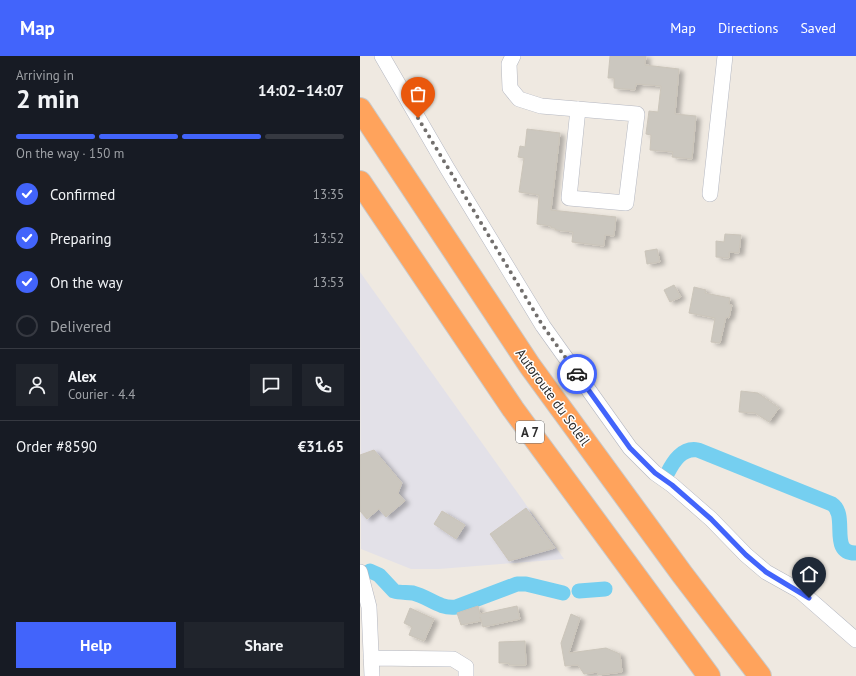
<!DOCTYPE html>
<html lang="en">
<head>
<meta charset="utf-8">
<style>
	body { margin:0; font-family:"PT Sans",sans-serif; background:#20242c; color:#f1f3f6; height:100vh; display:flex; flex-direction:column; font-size:15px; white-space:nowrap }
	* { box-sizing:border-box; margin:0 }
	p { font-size:13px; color:#9ea1a6 }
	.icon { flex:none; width:22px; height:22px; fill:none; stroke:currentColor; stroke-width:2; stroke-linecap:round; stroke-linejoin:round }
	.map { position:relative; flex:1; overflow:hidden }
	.sheet { display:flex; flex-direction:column; background:#171b24; width:360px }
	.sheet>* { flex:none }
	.pin { position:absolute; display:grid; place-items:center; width:34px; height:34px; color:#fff; margin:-41px -17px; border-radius:50% 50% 50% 0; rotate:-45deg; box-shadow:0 0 4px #0007 }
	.pin .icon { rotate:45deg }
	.courier { position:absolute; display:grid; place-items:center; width:40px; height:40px; margin:-20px; border:3px solid #4264fb; border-radius:50%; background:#fff; color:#222; box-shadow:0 1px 5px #0007 }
	.headline em { font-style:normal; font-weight:700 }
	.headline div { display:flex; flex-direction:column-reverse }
	.headline { display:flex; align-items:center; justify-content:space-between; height:68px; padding:0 16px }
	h1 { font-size:26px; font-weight:700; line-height:30px }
	.bar { display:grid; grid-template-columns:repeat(4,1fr); gap:6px 4px; align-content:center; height:48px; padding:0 16px }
	.bar i { height:5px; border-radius:3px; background:#363941 }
	.bar .current { background:#4264fb }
	.bar p { grid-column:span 4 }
	.line { display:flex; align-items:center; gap:10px; padding:0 16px; border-top:1px solid #363941 }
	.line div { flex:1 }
	.round { display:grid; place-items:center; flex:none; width:42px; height:42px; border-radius:0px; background:#20242c }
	ol { padding:0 16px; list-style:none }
	li { display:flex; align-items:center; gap:12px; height:44px }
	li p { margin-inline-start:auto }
	li .icon { padding:4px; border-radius:50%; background:#4264fb; color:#fff; stroke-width:4 }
	li:last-child { color:#9ea1a6 }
	li i { width:22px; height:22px; border:2px solid #363941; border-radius:50% }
	.primary-button { display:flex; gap:8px; margin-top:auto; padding:8px 16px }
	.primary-button a { flex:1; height:46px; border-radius:0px; background:#4264fb; color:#fff; font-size:16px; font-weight:700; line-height:46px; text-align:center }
	.primary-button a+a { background:#20242c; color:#f1f3f6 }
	header { display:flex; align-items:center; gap:24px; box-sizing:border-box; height:56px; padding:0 20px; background:#4264fb; color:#fff }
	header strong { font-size:19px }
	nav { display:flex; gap:22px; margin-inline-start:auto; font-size:14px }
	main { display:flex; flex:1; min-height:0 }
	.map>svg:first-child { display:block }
	.industrial { fill:#e3e1e8 }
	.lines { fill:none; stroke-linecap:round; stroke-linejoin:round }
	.canal { stroke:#75cff0; stroke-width:15 }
	.building { fill:#cbc7bf; stroke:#cbc5ba; filter:url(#shadow) }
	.minor-casing { stroke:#b4b7c1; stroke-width:16 }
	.highway-casing { stroke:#c9c9c9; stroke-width:24 }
	.minor { stroke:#fff; stroke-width:15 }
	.highway { stroke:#ffa35c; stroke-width:22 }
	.done { stroke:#726f6d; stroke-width:4; stroke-dasharray:0 7.2 }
	.route { stroke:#4264fb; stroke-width:5 }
	.labels { text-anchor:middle; stroke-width:3; stroke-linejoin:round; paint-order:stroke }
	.shield { fill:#fff; stroke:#6d6d6d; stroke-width:1 }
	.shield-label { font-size:13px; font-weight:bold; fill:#2e2e2e }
	.street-label { font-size:14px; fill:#2e2e2e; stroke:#fff }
</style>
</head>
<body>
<header>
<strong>Map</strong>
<nav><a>Map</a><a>Directions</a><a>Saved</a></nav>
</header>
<main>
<section class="sheet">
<div class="headline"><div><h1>2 min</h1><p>Arriving in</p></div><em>14:02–14:07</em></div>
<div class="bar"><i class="current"></i><i class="current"></i><i class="current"></i><i></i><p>On the way · 150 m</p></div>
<ol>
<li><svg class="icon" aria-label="check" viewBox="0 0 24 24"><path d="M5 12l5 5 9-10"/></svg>Confirmed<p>13:35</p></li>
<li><svg class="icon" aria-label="check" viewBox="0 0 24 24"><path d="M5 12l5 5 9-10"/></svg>Preparing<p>13:52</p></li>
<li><svg class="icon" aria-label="check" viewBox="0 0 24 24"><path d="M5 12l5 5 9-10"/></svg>On the way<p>13:53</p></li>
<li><i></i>Delivered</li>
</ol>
<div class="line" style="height:72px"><a class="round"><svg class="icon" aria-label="person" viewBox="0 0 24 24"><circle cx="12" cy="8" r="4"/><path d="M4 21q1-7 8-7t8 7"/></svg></a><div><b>Alex</b><p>Courier · 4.4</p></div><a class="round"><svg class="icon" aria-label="chat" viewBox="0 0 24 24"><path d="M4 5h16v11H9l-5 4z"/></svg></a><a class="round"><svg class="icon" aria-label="phone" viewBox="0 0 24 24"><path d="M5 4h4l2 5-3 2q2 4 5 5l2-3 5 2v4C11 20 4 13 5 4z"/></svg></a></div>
<div class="line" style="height:52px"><div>Order #8590</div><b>€31.65</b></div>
<div class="primary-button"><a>Help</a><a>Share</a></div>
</section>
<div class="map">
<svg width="496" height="620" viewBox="0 0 496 620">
	<defs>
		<filter id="shadow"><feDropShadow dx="4.5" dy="2.5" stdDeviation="2" flood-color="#0004"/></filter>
	</defs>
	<rect width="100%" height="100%" fill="#efe9e1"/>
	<path class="industrial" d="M0,216L162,443L204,503L79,513H51L1,493Z"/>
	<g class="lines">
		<path class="canal" d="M307,418C313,406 322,391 338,394L472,448C489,459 468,498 496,497
			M10,515L19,519L34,535C40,537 47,536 53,537C69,541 79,553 96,551L157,528H166L203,537
			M219,535L245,533"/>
	</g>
	<path class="building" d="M250,0H286L285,9L319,13L315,58L336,60L332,103L312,101L313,96L290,94L291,79L286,78L289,55L298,56L301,30L276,28L275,34L254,32V22H248Z
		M167,73L200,77L191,154L256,161L254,180L245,179L244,190L212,186L213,176L195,174V172H191V170L177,168L179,139L159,136L164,102L158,101L160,90L165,91Z
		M365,178L381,179L379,197L369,196V202L356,201V185L364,186Z
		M297,193L300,206L287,208L285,195Z
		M314,229L321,241L310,246L304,234Z
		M334,231L346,234L345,237L370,242L369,248L372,249L369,262L366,261L360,287L351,286L355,262L329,257Z
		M381,335L398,337L419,352L409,366L395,357L379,356Z
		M14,394L42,427L38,437L45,445L26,461L19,453L7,463L0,455V399Z
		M166,452L195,492L149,505L130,478Z
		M82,455L105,469L96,483L74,468Z
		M118,550L120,558L157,550L160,563L123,571L120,561L121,565L101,569L97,557Z
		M50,552L74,563L64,585L49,579L52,571L44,567Z
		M211,558L220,562L209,597L246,592L260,598L262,616L238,619L237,616L224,618L218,609L205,610L201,587Z
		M165,585L166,609H149V607H139V586Z"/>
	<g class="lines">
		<g class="minor-casing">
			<path id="minor" d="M22,0L87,112L183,270L270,392L295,417L312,429L351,463L386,499L406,516L440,535L496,584
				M153,0L149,8L150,32L159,43L181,50L277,58L266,147L209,142L218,53
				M350,138L365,0
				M0,516L9,551L12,620
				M11,602L93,603L106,611V620"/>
		</g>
		<g class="highway-casing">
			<path id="highway" d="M0,53L170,310L322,518L400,620
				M0,126L153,353L349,620"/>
		</g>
		<use href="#minor" class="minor"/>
		<use href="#highway" class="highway"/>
	</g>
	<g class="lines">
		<path class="done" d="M58,62L183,270L217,318"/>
		<path class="route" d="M217,318L270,392L295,417L312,429L351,463L386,499L406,516L449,542"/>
	</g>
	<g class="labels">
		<rect class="shield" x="156" y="365" width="28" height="22" rx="3"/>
		<g class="shield-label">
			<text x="170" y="381">A 7</text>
		</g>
		<g class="street-label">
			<text transform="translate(193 341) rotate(54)" y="5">Autoroute du Soleil</text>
		</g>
	</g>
</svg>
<div class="pin" style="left:58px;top:62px;background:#ea580c"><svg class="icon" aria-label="bag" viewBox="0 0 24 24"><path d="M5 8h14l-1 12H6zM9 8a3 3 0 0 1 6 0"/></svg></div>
<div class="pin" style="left:449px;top:542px;background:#1f2937"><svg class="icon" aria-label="home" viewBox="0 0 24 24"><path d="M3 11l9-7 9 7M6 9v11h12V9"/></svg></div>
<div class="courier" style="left:217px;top:318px"><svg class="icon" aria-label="car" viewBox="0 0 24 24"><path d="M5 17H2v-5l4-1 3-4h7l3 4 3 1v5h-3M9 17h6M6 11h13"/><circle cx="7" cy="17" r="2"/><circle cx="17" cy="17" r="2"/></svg></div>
</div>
</main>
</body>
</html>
